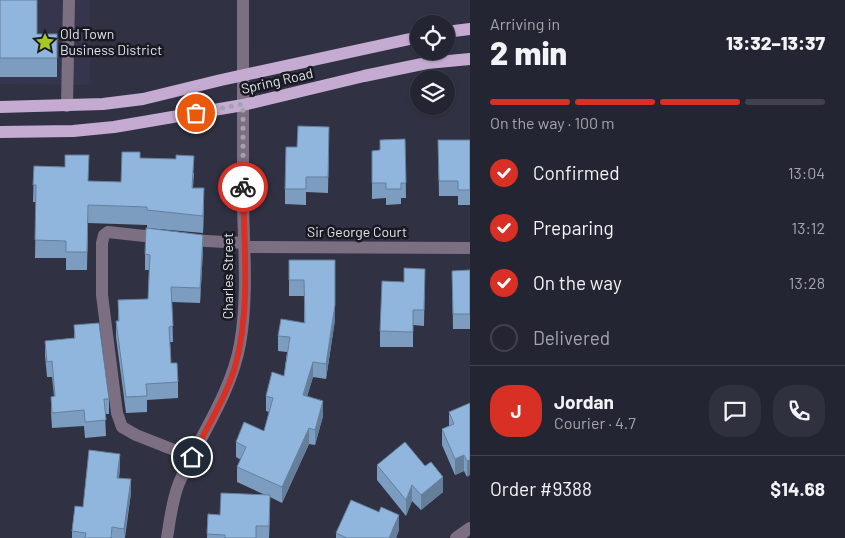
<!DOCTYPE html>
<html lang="en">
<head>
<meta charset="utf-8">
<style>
	body { margin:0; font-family:Barlow,sans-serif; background:#30313e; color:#f1f3f6; height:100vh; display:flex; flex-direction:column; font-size:19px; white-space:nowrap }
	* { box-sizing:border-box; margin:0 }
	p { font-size:16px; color:#a3a5ac }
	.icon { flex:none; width:28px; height:28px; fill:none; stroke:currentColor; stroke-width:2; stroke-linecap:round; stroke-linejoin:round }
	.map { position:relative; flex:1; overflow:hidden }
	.sheet { display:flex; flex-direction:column; background:#242532; width:375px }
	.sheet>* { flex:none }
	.controls { position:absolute; left:410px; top:15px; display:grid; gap:10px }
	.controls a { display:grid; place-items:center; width:45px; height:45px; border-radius:50%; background:#242532; box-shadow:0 1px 4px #0004,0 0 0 1px #41424d; font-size:25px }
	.pin { position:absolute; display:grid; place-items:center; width:42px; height:42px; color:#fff; margin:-21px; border:2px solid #fff; border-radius:50%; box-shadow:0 1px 5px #0007 }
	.courier { position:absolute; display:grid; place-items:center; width:50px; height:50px; margin:-25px; border:4px solid #d93025; border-radius:50%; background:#fff; color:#222; box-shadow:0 1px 6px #0007 }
	.summary em { font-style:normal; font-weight:800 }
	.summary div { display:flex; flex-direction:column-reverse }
	.summary { display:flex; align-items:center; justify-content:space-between; height:85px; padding:0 20px }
	h1 { font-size:32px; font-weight:800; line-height:38px }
	.bar { display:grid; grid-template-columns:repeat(4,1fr); gap:8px 5px; align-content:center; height:60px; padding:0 20px }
	.bar i { height:6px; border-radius:4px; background:#41424d }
	.bar .active { background:#d93025 }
	.bar p { grid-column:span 4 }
	.line { display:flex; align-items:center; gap:12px; padding:0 20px; border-top:1px solid #41424d }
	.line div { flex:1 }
	.round { display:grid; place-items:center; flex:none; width:52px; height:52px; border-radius:20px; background:#30313e }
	ol { padding:0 20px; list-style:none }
	li { display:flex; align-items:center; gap:15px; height:55px }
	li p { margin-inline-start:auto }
	li .icon { padding:5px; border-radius:50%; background:#d93025; color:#fff; stroke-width:4 }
	li:last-child { color:#a3a5ac }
	li i { width:28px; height:28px; border:2px solid #41424d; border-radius:50% }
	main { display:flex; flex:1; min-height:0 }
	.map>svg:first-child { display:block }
	.built { fill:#35364e }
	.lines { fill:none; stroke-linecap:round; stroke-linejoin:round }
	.minor { stroke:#7c6f82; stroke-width:12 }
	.major { stroke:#c5abd1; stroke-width:12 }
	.wall { fill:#7c9dbf }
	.shaded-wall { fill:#657f9b }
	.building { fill:#90b6de; stroke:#657f9b }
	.done { stroke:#a2a3b0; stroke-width:5; stroke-dasharray:0 9 }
	.route { stroke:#d93025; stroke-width:6 }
	.labels { text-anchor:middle; stroke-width:5; stroke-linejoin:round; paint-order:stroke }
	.poi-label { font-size:14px; fill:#e0e1ec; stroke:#191921; text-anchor:start }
	.street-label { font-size:14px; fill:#e0e1ec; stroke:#191921 }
</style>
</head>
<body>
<main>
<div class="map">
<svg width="470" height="538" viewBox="0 0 470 538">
	<rect width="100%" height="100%" fill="#303142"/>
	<path class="built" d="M0,0H90V85L0,84Z"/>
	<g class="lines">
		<path class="minor" d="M67,106L69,0
			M163,238L108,232L104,235L102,243V295L117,413L122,427L136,435L192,457
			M187,240L244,243
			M244,247L470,248
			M167,538C170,520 172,500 179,483C199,437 231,394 240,344C248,299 244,251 243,205C243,136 243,68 243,0
			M456,538L470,528"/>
		<path class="major" d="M446,32L470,29
			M0,107L103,104L143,99L221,80L419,37
			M0,132L73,131L114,127L243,105L364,76L427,63L470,59"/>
	</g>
	<path class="wall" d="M0,0L37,34H57V77H0Z
		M405,139L406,198H401V204L386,205V198L372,199V151L380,150Z
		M438,140H470V205H458V196H439Z
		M329,143L328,193L306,192V205L285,204V189L297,147Z
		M140,158L194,173L193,188L204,206L203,233L147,228V225L88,223L87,270H66V258H35L36,202H33L34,166L65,167L89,181L121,182Z
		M203,250L200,303L172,302L173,342H170L171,363L178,382V398L147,400V412L126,413L116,337V321H118V300L148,299L149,270H145V254Z
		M289,260L335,320L326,379L313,377L307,396L323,416L315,445L309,444L282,503L270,497L269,538H207L208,514L220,515L265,495L237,482V467L241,460L236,457V442L264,431L269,412L266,411V396L284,376L287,352L278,351V336L304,323V296H289Z
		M425,269L424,326L413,325V347H380V331L404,282Z
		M470,270V329H453L452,271Z
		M74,325L109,399V414H105L106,436L85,438L84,426L52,428L51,412V397L54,396L52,377H47L45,356V341L74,338Z
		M470,403L467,477L464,471L455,475L442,445V429L449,426V412Z
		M377,465L443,492L421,510L412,501L406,516L377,480Z
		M120,468L119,478L131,493L125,538H72V531L83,507Z
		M399,530L396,538H336V533Z"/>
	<path class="shaded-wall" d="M204,188V206L203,233V216Z
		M203,235V250L200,303V288Z
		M335,305V320L326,379V364Z
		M313,362V377L303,411V395Z
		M323,401V416L315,445V430Z
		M309,428V444L282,503V487Z
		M120,454V468L117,492V478Z
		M464,455V471L455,475V459Z
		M470,460V475L467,477V461Z
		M443,477V492L421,510V495Z
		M131,479V493L124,538V529Z
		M412,485V501L406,516V500Z
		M270,495V511L269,538V526Z
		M399,515V530L396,538H389Z"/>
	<path class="building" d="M0,0H37V34H57V58H0Z
		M298,126L329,127L328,177H306V189H285L286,147H297Z
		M405,139L406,183H401V189H386V183H372V151L380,150V140Z
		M438,140H470V190H458V181H439Z
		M122,152H140V158L176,159V155L194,156L192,188H204L203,216L147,210V207L88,205L87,252H66V241L35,240L36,185H33L34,166L65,167V155H89L88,181L121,182Z
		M146,228L203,235L200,288L171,287L173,326L169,327L171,363H177L178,382L146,384L147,396L126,397L116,321H119L118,300L148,299L150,255L145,254Z
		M289,260H335V305L326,364L313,362L303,395L323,401L315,430L309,428L282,487L237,467L246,447L236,442L244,422L264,431L273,398L266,396L272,372L284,376L290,337L278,336L281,319L305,323L304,280H289Z
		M404,268L425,269L424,310H413V332L380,331L382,281L404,282Z
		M470,270V314H453L452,271Z
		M99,323L109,399H104L106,420L85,422L84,410L52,413L51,397L55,396L52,361L47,362L45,341L75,338L74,325Z
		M470,403V460L467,461L464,455L455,459L442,429L454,424L449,412Z
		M405,442L425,466L431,462L443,477L421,495L412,485L406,500L377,465Z
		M89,450L120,454L117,478L131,479L124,529L112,527L111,538H85L86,533L72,531L75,506L83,507Z
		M221,493L270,495L269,526H256V538H225V535L207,534L208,514L220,515Z
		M351,500L379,512L381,507L399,515L389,538H347L336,533Z"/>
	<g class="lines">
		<path class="done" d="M196,113L243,104V187"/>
		<path class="route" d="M192,457C205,431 227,395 235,367C251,309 244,247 243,187"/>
	</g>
	<defs>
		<g id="sight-bare" transform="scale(1.5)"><path d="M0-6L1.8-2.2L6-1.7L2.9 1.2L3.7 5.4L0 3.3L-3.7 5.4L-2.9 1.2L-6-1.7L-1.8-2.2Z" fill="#a5c823" stroke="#191921" stroke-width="2.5" paint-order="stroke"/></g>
	</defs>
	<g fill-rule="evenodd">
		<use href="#sight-bare" x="45" y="42"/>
	</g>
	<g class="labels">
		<g class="poi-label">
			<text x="60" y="39">Old Town<tspan x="60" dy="16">Business District</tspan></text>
		</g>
		<g class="street-label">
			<text transform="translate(277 81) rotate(-13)" y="5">Spring Road</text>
			<text x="357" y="237">Sir George Court</text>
			<text transform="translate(228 276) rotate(-90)" y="5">Charles Street</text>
		</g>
	</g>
</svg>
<div class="controls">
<a><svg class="icon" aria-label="locate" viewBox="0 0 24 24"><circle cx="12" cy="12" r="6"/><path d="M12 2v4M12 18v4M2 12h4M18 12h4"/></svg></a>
<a><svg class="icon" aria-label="layers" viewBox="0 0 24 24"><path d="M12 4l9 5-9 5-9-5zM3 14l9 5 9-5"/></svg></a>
</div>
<div class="pin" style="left:196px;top:113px;background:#ea580c"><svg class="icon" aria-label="bag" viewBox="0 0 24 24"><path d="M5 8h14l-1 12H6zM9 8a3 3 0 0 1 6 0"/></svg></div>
<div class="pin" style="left:192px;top:457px;background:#1f2937"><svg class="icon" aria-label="home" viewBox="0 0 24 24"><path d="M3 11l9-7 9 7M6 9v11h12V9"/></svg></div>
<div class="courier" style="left:243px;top:187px"><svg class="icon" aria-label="bike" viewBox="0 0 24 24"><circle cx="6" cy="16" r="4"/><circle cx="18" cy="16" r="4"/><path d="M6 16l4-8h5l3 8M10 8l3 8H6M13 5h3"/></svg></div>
</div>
<section class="sheet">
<div class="summary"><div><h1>2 min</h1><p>Arriving in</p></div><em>13:32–13:37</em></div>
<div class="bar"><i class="active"></i><i class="active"></i><i class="active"></i><i></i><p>On the way · 100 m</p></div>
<ol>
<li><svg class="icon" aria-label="check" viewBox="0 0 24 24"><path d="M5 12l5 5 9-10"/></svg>Confirmed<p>13:04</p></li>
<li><svg class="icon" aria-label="check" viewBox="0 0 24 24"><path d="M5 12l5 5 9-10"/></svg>Preparing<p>13:12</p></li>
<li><svg class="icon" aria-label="check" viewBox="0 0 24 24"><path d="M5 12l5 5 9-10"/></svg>On the way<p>13:28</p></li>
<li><i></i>Delivered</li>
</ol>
<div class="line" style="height:90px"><b class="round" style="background:#d93025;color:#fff">J</b><div><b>Jordan</b><p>Courier · 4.7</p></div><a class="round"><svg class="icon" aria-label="chat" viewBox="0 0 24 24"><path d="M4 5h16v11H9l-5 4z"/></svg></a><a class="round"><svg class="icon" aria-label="phone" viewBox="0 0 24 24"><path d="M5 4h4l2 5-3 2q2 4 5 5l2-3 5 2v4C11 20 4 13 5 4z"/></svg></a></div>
<div class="line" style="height:65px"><div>Order #9388</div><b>$14.68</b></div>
</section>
</main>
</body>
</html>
